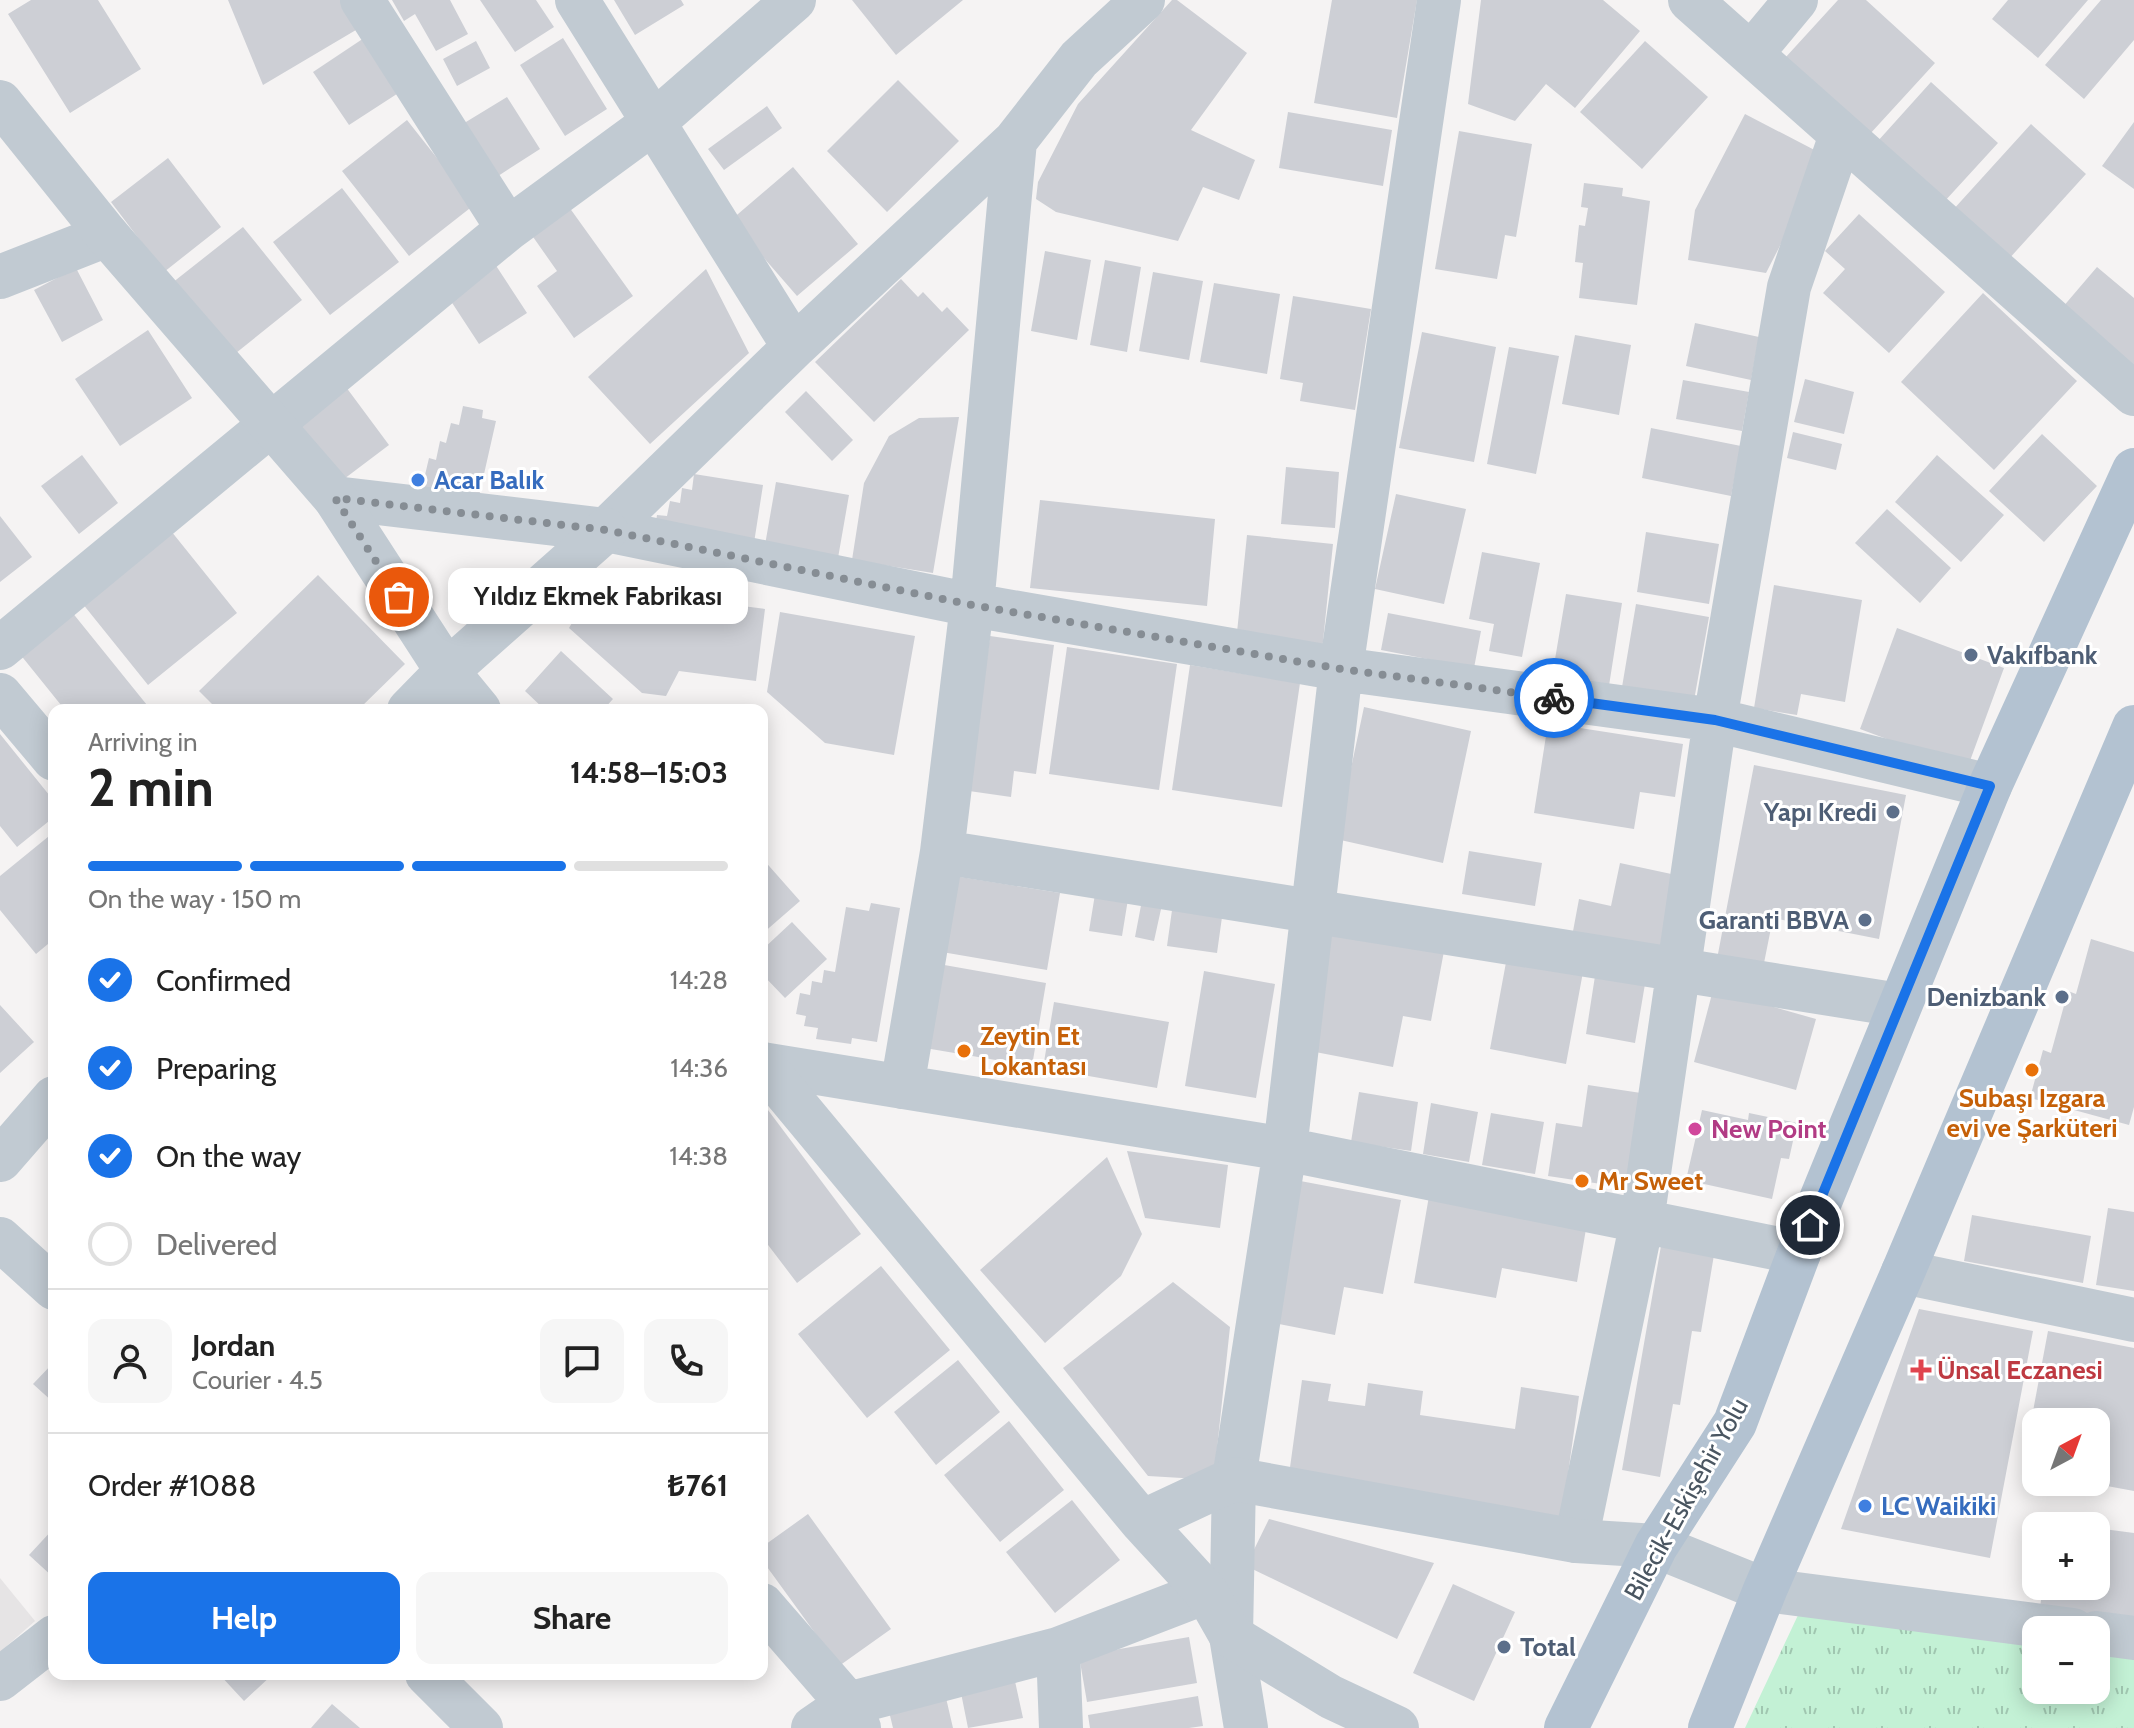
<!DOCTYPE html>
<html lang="en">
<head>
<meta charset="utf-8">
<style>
	body { margin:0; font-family:Cabin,sans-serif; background:#f6f6f6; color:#222; height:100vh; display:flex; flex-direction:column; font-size:30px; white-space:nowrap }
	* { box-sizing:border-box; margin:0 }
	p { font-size:26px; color:#767676 }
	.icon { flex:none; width:44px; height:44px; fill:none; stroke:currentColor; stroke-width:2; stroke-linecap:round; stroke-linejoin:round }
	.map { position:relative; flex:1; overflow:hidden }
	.drawer { position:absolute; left:48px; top:704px; width:720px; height:976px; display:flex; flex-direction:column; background:#fff; border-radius:16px; box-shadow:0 4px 20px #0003 }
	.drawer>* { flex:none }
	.needle { width:52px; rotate:41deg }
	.tools { position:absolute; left:2022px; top:1408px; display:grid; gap:16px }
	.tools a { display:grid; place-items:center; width:88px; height:88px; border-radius:16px; background:#fff; box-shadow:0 4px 20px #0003; font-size:40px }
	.pin { position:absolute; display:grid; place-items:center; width:68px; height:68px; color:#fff; margin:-34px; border:4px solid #fff; border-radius:50%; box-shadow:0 2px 8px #0007 }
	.courier { position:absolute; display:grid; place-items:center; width:80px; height:80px; margin:-40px; border:6px solid #1a73e8; border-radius:50%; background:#fff; color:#222; box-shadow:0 2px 10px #0007 }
	.bubble { position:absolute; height:56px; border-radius:16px; background:#fff; box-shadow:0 4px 20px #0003; font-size:26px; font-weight:700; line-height:56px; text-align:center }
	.head em { font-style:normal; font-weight:700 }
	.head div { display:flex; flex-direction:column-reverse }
	.head { display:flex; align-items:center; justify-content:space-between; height:136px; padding:0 40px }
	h1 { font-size:52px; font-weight:700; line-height:60px }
	.bar { display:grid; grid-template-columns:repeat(4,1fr); gap:12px 8px; align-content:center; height:96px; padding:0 40px }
	.bar i { height:10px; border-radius:6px; background:#e0e0e0 }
	.bar .selected { background:#1a73e8 }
	.bar p { grid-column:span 4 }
	.line { display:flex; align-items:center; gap:20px; padding:0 40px; border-top:2px solid #e0e0e0 }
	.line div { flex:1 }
	.round { display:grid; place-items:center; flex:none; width:84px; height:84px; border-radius:16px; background:#f6f6f6 }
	ol { padding:0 40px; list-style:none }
	li { display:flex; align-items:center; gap:24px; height:88px }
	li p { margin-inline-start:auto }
	li .icon { padding:8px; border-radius:50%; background:#1a73e8; color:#fff; stroke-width:4 }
	li:last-child { color:#767676 }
	li i { width:44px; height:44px; border:4px solid #e0e0e0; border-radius:50% }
	.action { display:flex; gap:16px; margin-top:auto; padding:16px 40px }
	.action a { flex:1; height:92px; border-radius:16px; background:#1a73e8; color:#fff; font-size:32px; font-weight:700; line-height:92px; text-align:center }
	.action a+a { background:#f6f6f6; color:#222 }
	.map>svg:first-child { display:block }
	.education { fill:#e6e4e5 }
	.grass { fill:url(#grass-tufts) }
	.building { fill:#cdcfd5 }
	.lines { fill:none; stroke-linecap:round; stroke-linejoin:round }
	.minor { stroke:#c1cad2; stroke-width:44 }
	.tertiary { stroke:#c1cad2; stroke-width:44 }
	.primary { stroke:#b3c2d1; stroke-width:44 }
	.done { stroke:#868d94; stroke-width:8; stroke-dasharray:0 14.4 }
	.route { stroke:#1a73e8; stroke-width:10 }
	.shop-dot { fill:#3f7fe0; stroke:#fff; stroke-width:3 }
	.service-dot { fill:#5c6f8a; stroke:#fff; stroke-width:3 }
	.food-dot { fill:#e8710a; stroke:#fff; stroke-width:3 }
	.hotel-dot { fill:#d1479c; stroke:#fff; stroke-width:3 }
	.health-dot { fill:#e0444e; stroke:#fff; stroke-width:3 }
	.labels { text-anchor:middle; stroke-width:6; stroke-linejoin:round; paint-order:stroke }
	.shop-label { font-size:26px; font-weight:bold; fill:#366cbe; stroke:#fff; text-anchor:start }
	.service-label { font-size:26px; font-weight:bold; fill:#4e5e75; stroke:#fff; text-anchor:end }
	.food-label { font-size:26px; font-weight:bold; fill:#c56008; stroke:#fff; text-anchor:start }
	.hotel-label { font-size:26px; font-weight:bold; fill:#b23c85; stroke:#fff; text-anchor:start }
	.health-label { font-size:26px; font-weight:bold; fill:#be3a42; stroke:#fff; text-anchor:start }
	.street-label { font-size:26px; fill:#4a5661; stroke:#fff }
</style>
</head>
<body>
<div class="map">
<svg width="2134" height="1728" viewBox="0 0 2134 1728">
	<defs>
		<pattern id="grass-tufts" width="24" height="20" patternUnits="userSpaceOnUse" patternTransform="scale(2)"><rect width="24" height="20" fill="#c3f1d5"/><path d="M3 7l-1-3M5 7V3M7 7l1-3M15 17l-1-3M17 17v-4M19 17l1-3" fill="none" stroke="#a0c6b0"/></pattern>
	</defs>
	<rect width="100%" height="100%" fill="#f5f3f3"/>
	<path class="education" d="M0,1578L35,1621L0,1652Z"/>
	<path class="grass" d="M1799,1613L2036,1641V1690H2096V1648L2134,1653V1728H1745Z"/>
	<path class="building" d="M31,0H98L141,69L70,113L8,14Z
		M228,0H345L361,27L263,85Z
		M392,0H450L468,34L436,51L415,14L404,21Z
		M480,0H536L554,27L515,52Z
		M614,0H681L684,5L635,35Z
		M852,0H963L896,55Z
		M1172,0H1177L1247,53L1191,130L1255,160L1239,200L1203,187L1178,241L1056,212L1036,199L1038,182L1078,104Z
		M1332,0H1417L1397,118L1314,103Z
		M1481,0H1603L1640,31L1575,108L1546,84L1515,121L1468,104Z
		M1838,0H1866L1935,63L1869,135L1785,58Z
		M2008,0H2088L2038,58L1992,19Z
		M2101,0H2134V40L2084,99L2045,65Z
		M367,36L403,90L349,125L313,72Z
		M563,38L607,109L565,136L520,65Z
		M476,41L490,68L457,86L443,59Z
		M1645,41L1708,97L1642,169L1580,112Z
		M898,80L959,141L887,212L827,151Z
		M1931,82L1998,143L1944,202L1877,142Z
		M507,97L540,149L495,178L461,125Z
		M767,106L782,128L724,170L708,149Z
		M1288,112L1392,130L1383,186L1279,168Z
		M1745,114L1826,156L1766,273L1688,260L1695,210Z
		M407,120L474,205L409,256L342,171Z
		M2134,122V189L2102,166Z
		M2031,124L2086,174L2007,261L1952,211Z
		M1459,131L1532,144L1516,237L1505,235L1497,279L1435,269Z
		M168,158L221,227L164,272L111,202Z
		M793,167L858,244L797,296L731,220Z
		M1584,183L1623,188L1622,196L1650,201L1637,305L1579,298L1583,263L1575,262L1579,225L1585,226L1588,208L1581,207Z
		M342,188L399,262L330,315L273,242Z
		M569,207L633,296L574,338L537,286L557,271L531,234Z
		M1859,214L1945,292L1889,353L1823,293L1845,269L1825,251Z
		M243,227L302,300L231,357L172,283Z
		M1045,251L1091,260L1077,340L1031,331Z
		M491,258L527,313L479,344L443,289Z
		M1105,260L1141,267L1127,352L1090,345Z
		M2097,267L2134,298V381L2056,315Z
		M76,268L103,320L62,342L34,290Z
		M706,269L749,353L650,444L588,377Z
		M1153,272L1203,281L1189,360L1139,351Z
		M901,279L918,297L923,292L942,312L947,307L969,330L874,422L815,362Z
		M1214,283L1280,294L1267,374L1200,362Z
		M1983,293L2077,381L1994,470L1901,382Z
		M1293,296L1371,309L1355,410L1300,401L1303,383L1280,379Z
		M1695,323L1759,337L1751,380L1686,366Z
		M148,330L192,398L120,446L75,379Z
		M1422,332L1496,347L1474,462L1399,448Z
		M1575,335L1631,345L1619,415L1562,404Z
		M1509,347L1559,356L1536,474L1487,464Z
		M1805,379L1854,392L1844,434L1794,422Z
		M1683,380L1749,392L1742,431L1676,419Z
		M343,383L389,445L340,482L294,418Z
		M806,391L853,440L832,461L785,412Z
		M463,406L483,410L482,418L496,421L477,505L415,491L419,473L425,475L429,458L436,460L440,441L446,443L451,423L459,425Z
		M959,417L933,573L852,560L864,483L889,436L919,418Z
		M1651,428L1741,446L1731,496L1642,478Z
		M1793,432L1842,444L1836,470L1787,458Z
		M2042,434L2097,486L2044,542L1989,491Z
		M82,455L118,503L79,534L41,486Z
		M1937,455L2004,515L1961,562L1895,502Z
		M1286,467L1339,472L1335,528L1281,524Z
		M694,474L763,485L754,543L655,528L657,515L667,516L670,501L680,503L682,488L692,490Z
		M776,482L849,495L838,558L765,545Z
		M1396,494L1466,509L1444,604L1375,589Z
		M1040,500L1215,519L1207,606L1030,588Z
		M1887,509L1951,568L1920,603L1855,543Z
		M0,516L32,557L0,582Z
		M163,521L237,613L148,685L74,593Z
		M1646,532L1719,544L1709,604L1637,592Z
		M1247,535L1333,544L1322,651L1236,642Z
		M1482,552L1540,563L1522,657L1489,651L1494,624L1469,619Z
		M318,575L405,664L358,710H218L199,691Z
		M1774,585L1862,600L1845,702L1801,694L1797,715L1754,708Z
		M593,587L765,609L756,681L679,671L666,696L642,693L569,628Z
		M1566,594L1622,603L1608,692L1551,683Z
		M63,601L151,710H65L11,643Z
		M1636,604L1709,617L1693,706L1621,693Z
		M780,612L915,636L894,755L825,743L767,692Z
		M1388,613L1481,631L1474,668L1381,650Z
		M1897,628L2004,668L1967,769L1860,729Z
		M990,636L1054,645L1036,774L1014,771L1011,797L969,791Z
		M1067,647L1177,664L1159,790L1049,774Z
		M561,651L613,699L603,710H545L525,691Z
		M1190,665L1300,683L1282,807L1172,790Z
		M1364,707L1471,731L1443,863L1336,839Z
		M1548,723L1683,744L1675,797L1640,792L1634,829L1534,813Z
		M0,734L54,801V817L17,847L0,826Z
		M1754,765L1906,795L1879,939L1773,918L1763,968L1717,959Z
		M54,832V939L36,954L0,910V876Z
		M1469,851L1542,863L1535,906L1462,894Z
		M762,858L800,901L762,934Z
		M1620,863L1676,875L1658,961L1571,942L1579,899L1611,906Z
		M948,875L1060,893L1047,970L936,951Z
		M1096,888L1129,893L1122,936L1089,931Z
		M1143,895L1163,900L1154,941L1135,937Z
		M871,903L900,908L877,1042L852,1038L851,1044L816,1039L818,1028L804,1026L806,1016L796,1014L800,993L810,995L812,981L822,983L824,970L835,972L846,907L869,911Z
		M1173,903L1223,910L1217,953L1167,946Z
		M792,922L827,959L785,998L762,974V950Z
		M1328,929L1444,951L1431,1021L1403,1016L1393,1067L1305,1050Z
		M2091,939L2134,952V1107L2129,1125L2030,1098L2043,1050L2051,1053L2068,991L2076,994Z
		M1507,957L1583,972L1566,1064L1490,1049Z
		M933,963L1046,983L1032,1066L919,1047Z
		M1204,971L1275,984L1256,1098L1185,1086Z
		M1595,976L1645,984L1635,1043L1586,1034Z
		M1713,990L1816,1019L1796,1090L1694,1062Z
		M1054,1002L1169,1022L1157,1088L1043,1068Z
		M0,1005L34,1042L0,1073Z
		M1588,1085L1641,1093L1628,1188L1548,1176L1556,1123L1582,1127Z
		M1359,1092L1418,1102L1411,1151L1351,1142Z
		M762,1102L861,1234L797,1283L762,1237Z
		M1431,1103L1478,1112L1469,1162L1423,1154Z
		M1702,1110L1748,1120L1749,1113L1797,1123L1789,1159L1781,1158L1772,1199L1686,1180Z
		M1491,1113L1544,1122L1535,1174L1482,1165Z
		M1127,1151L1228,1165L1220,1228L1145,1218Z
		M1107,1157L1142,1234L1121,1276L1045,1343L980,1270Z
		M1295,1180L1401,1200L1383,1294L1344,1287L1335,1335L1269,1322Z
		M1429,1196L1587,1223L1577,1282L1502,1268L1496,1298L1414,1283Z
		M2108,1208L2134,1212V1291L2096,1285Z
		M1972,1215L2091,1236L2083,1283L1964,1261Z
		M1662,1240L1715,1249L1701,1332L1692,1331L1680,1405L1673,1404L1660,1477L1622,1470Z
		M881,1266L950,1350L867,1418L798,1334Z
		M1173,1282L1230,1327L1215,1467L1199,1479L1148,1476L1063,1368Z
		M1919,1309L2033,1331L1990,1558L1841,1529Z
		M2048,1331L2134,1348V1491L2096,1484V1422H2036V1473L2022,1470Z
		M958,1360L1000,1412L936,1465L894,1412Z
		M54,1362V1403L33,1384Z
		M1302,1380L1331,1384L1328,1401L1365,1406L1368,1383L1423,1391L1420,1415L1515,1429L1521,1387L1579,1396L1561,1523L1288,1482Z
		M1009,1421L1064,1490L1000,1542L944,1475Z
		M1072,1500L1120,1560L1055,1613L1006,1552Z
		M808,1514L891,1629L839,1666L762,1560V1547Z
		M1269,1519L1434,1563L1397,1639L1246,1566Z
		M54,1528V1578L29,1555Z
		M2096,1528L2134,1533V1635L2038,1622L2043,1586H2096Z
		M1453,1584L1515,1612L1474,1701L1413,1673Z
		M1189,1637L1197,1683L1087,1702L1079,1656Z
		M1013,1672L1023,1718L968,1728L959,1683Z
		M219,1674H273L244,1701Z
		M943,1685L953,1728H893L886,1699Z
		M1198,1696L1203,1726L1189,1728H1090L1088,1715Z
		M332,1704L360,1728H311Z"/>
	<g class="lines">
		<path class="minor" d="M362,0L508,229
			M577,0L794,347
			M1690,0L2134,394
			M1751,54L1796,0
			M0,277L107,235
			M335,498L606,530L972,605L1341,669L1715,720L1990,786
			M606,530L794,347L1015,141L1079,59L1143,0
			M0,648L508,229L654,122L794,0
			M0,695L54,759
			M942,852L1899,1005
			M762,1064L1285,1149L1799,1253
			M902,1087L942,852L972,605L1015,141
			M0,1239L54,1288
			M1903,1272L2134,1320
			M1576,1541L1642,1221L1715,720L1789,287L1841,135
			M762,1605L848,1704L859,1728
			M1058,1649L1061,1728
			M427,1674L481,1728
			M0,1679L54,1637
			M813,1728L848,1704L1058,1649L1206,1592
			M1246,1728L1231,1636L1234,1479L1285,1149L1341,669L1439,0"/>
		<path class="tertiary" d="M0,102L107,235L335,498L447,671L479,710
			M409,710L447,671L606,530
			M762,1064L1142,1522L1206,1592L1231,1636L1331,1697L1397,1728
			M0,1160L54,1098
			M1142,1522L1234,1479L1576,1541L1656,1546L1765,1590L2073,1630
			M2096,1633L2134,1638"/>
		<path class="primary" d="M1566,1728L1656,1546L1735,1423L1799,1253L1990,786L2134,470
			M1710,1728L1765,1590L1903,1272L2134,727"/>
	</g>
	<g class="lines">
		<path class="done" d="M399,597L335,498L606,530L972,605L1341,669L1554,698"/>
		<path class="route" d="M1554,698L1715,720L1990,786L1810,1225"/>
	</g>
	<g class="shop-dot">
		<circle cx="418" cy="480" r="8"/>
		<circle cx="1865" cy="1506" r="8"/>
	</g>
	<g class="service-dot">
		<circle cx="1971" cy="655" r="8"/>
		<circle cx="1893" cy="812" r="8"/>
		<circle cx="1865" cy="920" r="8"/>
		<circle cx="2062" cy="997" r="8"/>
		<circle cx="1504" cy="1647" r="8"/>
	</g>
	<g class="food-dot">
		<circle cx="964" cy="1051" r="8"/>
		<circle cx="2032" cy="1070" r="8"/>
		<circle cx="1582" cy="1181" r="8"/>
	</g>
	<circle class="hotel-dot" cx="1695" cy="1129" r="8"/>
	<path class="health-dot" d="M1917 1358h8v8h8v8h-8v8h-8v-8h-8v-8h8z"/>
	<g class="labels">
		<g class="shop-label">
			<text x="434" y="489">Acar Balık</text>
			<text x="1881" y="1515">LC Waikiki</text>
		</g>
		<g class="service-label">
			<text x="1987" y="664" text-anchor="start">Vakıfbank</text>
			<text x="1877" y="821">Yapı Kredi</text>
			<text x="1849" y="929">Garanti BBVA</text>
			<text x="2046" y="1006">Denizbank</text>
			<text x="1520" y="1656" text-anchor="start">Total</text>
		</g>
		<g class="food-label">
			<text x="980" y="1045">Zeytin Et<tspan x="980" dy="30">Lokantası</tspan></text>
			<text x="2032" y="1107" text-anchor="middle">Subaşı Izgara<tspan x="2032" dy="30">evi ve Şarküteri</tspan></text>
			<text x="1598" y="1190">Mr Sweet</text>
		</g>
		<g class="hotel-label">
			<text x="1711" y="1138">New Point</text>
		</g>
		<g class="health-label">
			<text x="1937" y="1379">Ünsal Eczanesi</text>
		</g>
		<g class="street-label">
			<text transform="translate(1686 1499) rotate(-61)" y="9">Bilecik-Eskişehir Yolu</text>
		</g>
	</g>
</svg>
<div class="tools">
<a><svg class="needle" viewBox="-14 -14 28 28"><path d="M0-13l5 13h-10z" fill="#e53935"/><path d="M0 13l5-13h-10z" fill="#767676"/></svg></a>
<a>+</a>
<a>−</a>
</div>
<div class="pin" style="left:399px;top:597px;background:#ea580c"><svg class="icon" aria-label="bag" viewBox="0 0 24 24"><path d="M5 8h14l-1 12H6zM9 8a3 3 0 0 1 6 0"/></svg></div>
<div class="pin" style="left:1810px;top:1225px;background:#1f2937"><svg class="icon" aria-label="home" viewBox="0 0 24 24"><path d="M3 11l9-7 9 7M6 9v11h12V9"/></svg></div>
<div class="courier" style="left:1554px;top:698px"><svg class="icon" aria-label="bike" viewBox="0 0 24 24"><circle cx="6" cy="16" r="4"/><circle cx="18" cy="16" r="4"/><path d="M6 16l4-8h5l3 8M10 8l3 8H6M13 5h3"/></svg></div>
<div class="bubble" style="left:448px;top:568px;width:300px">Yıldız Ekmek Fabrikası</div>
<section class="drawer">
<div class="head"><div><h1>2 min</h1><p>Arriving in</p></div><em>14:58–15:03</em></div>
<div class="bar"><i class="selected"></i><i class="selected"></i><i class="selected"></i><i></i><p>On the way · 150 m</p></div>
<ol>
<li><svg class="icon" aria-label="check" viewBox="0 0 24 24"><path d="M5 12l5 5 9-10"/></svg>Confirmed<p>14:28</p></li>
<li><svg class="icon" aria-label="check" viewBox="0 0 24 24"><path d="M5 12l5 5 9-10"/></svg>Preparing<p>14:36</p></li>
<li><svg class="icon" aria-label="check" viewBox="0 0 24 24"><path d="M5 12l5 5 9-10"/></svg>On the way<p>14:38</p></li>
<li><i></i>Delivered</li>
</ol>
<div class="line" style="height:144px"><a class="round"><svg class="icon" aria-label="person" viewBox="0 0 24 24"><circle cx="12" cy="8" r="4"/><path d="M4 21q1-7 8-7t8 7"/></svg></a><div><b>Jordan</b><p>Courier · 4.5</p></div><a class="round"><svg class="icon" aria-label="chat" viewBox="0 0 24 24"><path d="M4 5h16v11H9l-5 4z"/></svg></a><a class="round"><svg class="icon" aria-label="phone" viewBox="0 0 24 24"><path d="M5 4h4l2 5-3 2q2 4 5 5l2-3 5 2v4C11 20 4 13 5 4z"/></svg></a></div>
<div class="line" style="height:104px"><div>Order #1088</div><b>₺761</b></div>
<div class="action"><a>Help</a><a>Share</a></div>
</section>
</div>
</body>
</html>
